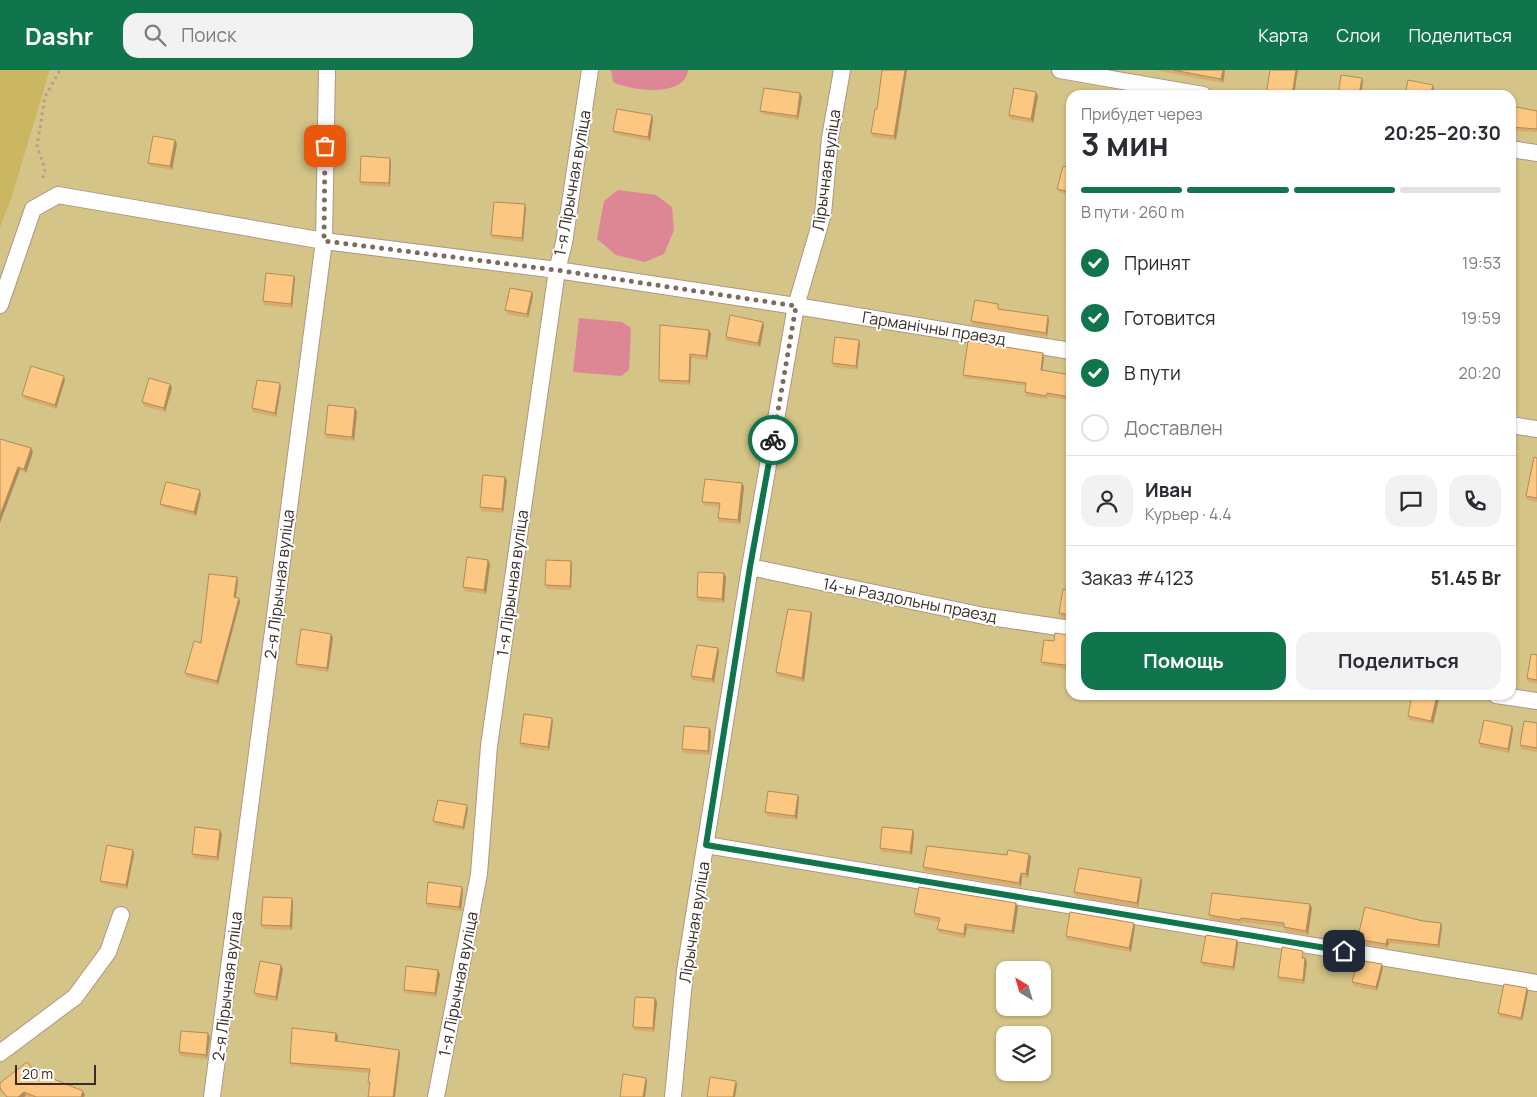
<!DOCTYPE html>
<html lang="ru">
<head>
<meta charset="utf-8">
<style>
	body { margin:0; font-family:Manrope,sans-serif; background:#f2f2f3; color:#2b2b33; height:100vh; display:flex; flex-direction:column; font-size:19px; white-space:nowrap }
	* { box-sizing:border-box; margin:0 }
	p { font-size:16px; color:#7c7c81 }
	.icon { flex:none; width:28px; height:28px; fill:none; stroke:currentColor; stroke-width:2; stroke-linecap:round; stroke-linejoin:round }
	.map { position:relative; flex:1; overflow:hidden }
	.details { position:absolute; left:1066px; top:20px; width:450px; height:610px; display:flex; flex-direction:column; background:#fff; border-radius:15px; box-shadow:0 1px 4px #0004 }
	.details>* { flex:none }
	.needle { width:32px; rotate:323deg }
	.buttons { position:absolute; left:996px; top:891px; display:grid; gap:10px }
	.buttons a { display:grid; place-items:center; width:55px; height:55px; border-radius:10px; background:#fff; box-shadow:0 1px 4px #0004; font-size:25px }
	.scale { position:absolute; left:15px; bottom:12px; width:81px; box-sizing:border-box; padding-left:5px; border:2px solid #382c26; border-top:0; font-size:14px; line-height:18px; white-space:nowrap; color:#382c26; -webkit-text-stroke:4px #fff; paint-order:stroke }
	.pin { position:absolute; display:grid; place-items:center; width:42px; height:42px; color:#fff; margin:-21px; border-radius:10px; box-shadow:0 2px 8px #0006 }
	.courier { position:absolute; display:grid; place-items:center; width:50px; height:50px; margin:-25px; border:4px solid #10754d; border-radius:50%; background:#fff; color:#222; box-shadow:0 1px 6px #0007 }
	.head em { font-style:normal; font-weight:700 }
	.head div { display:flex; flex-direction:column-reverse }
	.head { display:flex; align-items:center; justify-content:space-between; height:85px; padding:0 15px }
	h1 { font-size:32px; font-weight:700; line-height:38px }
	.bar { display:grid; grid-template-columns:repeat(4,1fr); gap:8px 5px; align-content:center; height:60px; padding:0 15px }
	.bar i { height:6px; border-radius:4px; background:#e1e1e2 }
	.bar .current { background:#10754d }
	.bar p { grid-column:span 4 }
	.line { display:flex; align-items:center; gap:12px; padding:0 15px; border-top:1px solid #e1e1e2 }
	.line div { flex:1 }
	.round { display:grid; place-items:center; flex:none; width:52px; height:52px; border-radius:15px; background:#f2f2f3 }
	ol { padding:0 15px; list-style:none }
	li { display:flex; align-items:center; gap:15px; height:55px }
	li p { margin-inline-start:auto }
	li .icon { padding:5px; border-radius:50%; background:#10754d; color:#fff; stroke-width:4 }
	li:last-child { color:#7c7c81 }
	li i { width:28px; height:28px; border:2px solid #e1e1e2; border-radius:50% }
	.action { display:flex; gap:10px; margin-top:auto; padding:10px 15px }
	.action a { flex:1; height:58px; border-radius:15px; background:#10754d; color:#fff; font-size:20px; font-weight:700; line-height:58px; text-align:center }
	.action a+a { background:#f2f2f3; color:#2b2b33 }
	header { display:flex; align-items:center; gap:30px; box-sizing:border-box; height:70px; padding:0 25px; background:#10754d; color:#fff }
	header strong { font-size:24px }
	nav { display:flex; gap:28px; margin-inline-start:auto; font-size:18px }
	.search { width:350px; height:45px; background:#f2f2f3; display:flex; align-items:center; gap:12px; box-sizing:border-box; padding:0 18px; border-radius:15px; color:#7c7c81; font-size:19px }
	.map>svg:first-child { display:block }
	.green { fill:#d4c487; fill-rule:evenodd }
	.forest { fill:#cbb662 }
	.water { fill:#dd8796 }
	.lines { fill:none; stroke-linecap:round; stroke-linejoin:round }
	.service-casing { stroke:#b09484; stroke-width:18 }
	.path { stroke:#b49c8f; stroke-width:3; stroke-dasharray:2.5 4; stroke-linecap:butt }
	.service { stroke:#fff; stroke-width:16 }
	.wall { fill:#d9ab6e }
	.shaded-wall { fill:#b08b5a }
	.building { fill:#fcc780; stroke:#b08b5a }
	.done { stroke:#7d6b61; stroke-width:5; stroke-dasharray:0 9 }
	.route { stroke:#10754d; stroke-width:6 }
	.labels { text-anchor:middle; stroke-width:4; stroke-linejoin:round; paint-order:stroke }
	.street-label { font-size:16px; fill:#382c26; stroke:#fff }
</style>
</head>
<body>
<header>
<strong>Dashr</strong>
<div class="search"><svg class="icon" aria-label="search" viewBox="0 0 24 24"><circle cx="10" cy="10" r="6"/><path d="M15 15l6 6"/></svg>Поиск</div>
<nav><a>Карта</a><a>Слои</a><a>Поделиться</a></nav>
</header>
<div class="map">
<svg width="1537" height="1027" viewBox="0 0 1537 1027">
	<rect width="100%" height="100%" fill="#fedfce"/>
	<path class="green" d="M50,0H1537V1027H0V159L13,124ZM1071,25H1511V625H1071ZM1005,900H1042V938H1005ZM1005,965H1042V1002H1005Z"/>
	<path class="forest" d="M0,0H50L13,124L0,159Z"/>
	<path class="water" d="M611,0H688C686,28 630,21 613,12Z
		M618,120L656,125L672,137L674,160L664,184L645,192L616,185L597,169L604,131Z
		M579,248L622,252L631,258L629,300L621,306L573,302Z"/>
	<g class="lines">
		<g class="service-casing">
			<path id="service" d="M1060,0L1203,25
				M1511,79L1537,83
				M0,235L33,139L58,125L324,171L557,200L796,236L1071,281
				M1511,355L1537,359
				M750,497L984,546L1071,559
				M1496,625L1537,631
				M706,775L1537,913
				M0,983L75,927L108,882L121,845
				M212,1027L324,171L327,0
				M436,1027L479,804L489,676L557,200L564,173L590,0
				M673,1027L685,901L750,497L796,236L823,144L830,68L842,0"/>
		</g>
		<path class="path" d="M43,108L45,99L37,76L45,27L60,0"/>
		<use href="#service" class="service"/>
	</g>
	<path class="wall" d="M882,0H907L896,70L873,67L871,63L877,39Z
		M1155,0H1225L1223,13Z
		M800,23L802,27L798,50L762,44L760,41Z
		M1038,26L1033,53L1010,49L1009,45Z
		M1511,36L1537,41V62L1511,61Z
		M652,45L653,49L650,71L614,64L613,61Z
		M177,74L172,100L150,96L148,93Z
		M391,92L390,117L361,115L360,112Z
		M1071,98V126L1059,122L1057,119Z
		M526,138L523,172L492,168L491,165Z
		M295,209L292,238L264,235L263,231Z
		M532,222L533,226L528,248L507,244L505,240Z
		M1000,238V240L1049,250L1047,267L973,255L971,251Z
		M763,252L764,256L760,277L727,271L726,267Z
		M709,260L711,264L707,290L691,288L690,315L660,313L659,310Z
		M860,274L857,300L834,297L832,293Z
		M1043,283L1044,287L1042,300L1071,305V330L1048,327V329L1026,326L1025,322L1026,316L965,308L963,305Z
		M65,310L56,339L24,329L22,325Z
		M281,317L276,347L253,342L252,338Z
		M172,318L165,342L144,336L142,332Z
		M357,342L354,371L326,368L325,364Z
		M0,369L31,378L33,382L26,403L20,400Z
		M1537,388V432L1527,430L1526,426Z
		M505,407L507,411L503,443L481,441L480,437Z
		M744,417L740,454L719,452L718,448L719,437L704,435L702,432Z
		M201,424L196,446L162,437L160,434Z
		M571,491L572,495L571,520L547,519L545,515Z
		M490,494L486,524L465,521L463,517Z
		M237,507L238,511L236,528H239L240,532L218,615L187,607L185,603Z
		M726,507L724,533L698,531L697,527Z
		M1071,521V549L1060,547L1059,543Z
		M812,545L804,612L777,606L776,602Z
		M1071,564V600L1042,595L1041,592L1054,571Z
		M333,568L328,602L297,597L296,594Z
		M718,578L719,582L714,613L692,610L691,606Z
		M1537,585V614L1528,612L1527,608Z
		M1214,625H1243L1242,629Z
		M1440,625L1433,654L1410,650L1408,646Z
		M553,651L549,681L521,677L520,673Z
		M1537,653V682L1521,679L1520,675Z
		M1512,656L1513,659L1509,683L1480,677L1479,673Z
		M709,658L711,661L709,685L683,683L682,679Z
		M798,725L799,728L797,750L767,746L765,742Z
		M468,739L464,760L435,755L433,751Z
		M913,760L914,764L912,785L881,782L880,778Z
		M222,764L218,791L194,788L192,784Z
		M133,780L134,784L127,819L102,814L100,811Z
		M1029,784L1031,787L1028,808L1022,807L1021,817L924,801L923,797L1007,785Z
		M1142,812L1138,837L1075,826L1074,822Z
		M463,820L461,841L427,837L426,833Z
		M292,828L293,832L292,860L263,859L261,855Z
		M1018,837L1014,864L967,858L965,868L939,863L937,859L939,852L915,847L914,843Z
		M1312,838L1308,865L1285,861L1284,857L1242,852V854L1210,849L1209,845Z
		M1423,851L1441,853L1442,857L1439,878L1389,873L1387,878L1364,874L1362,870L1363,867L1360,866L1359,862Z
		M1135,856L1131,882L1067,870L1066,866Z
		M1237,870L1238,874L1234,901L1203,896L1201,892Z
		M1305,885L1304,888H1305L1307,892L1304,914L1279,911L1278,907Z
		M281,895L283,899L277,931L256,927L254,923Z
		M1383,898L1377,921L1354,916L1352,912Z
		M440,904L436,927L405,923L404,920Z
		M1527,918L1528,922L1522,951L1500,947L1498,943Z
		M655,928L657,932L654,962L634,960L633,957Z
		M336,963L338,966L337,971L399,980L400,984L395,1027H368L369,1015L368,1012L369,1003L291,996L290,993Z
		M210,967L207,989L180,986L179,982Z
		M34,1001L85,1025L84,1027H28L26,1026L24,1027H6L0,1020V1013Z"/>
	<path class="shaded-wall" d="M905,0H907L896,70L894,66Z
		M1223,0H1225L1223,13L1221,9Z
		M1296,0H1298L1294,25H1292Z
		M1362,8L1363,12L1361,25H1359Z
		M1433,15L1434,19L1433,25L1431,23Z
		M1036,22L1038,26L1033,53L1031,49Z
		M800,23L802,27L798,50L797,46Z
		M652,45L653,49L650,71L648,67Z
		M175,70L177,74L172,100L170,96Z
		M390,88L391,92L390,117L389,113Z
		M525,134L526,138L523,172L522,168Z
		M294,206L295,209L292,238L291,234Z
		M532,222L533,226L528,248L527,244Z
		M1048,246L1049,250L1047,267L1046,263Z
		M763,252L764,256L760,277L758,273Z
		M709,260L711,264L707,290L706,286Z
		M859,270L860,274L857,300L856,296Z
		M1043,283L1044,287L1042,304L1041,300Z
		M690,284L691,288L690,315L689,311Z
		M64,306L65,310L56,339L55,335Z
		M280,313L281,317L276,347L275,343Z
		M170,314L172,318L165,342L164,338Z
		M355,338L357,342L354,371L352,367Z
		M31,378L33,382L26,403L24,399Z
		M18,397L20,400L0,453V445Z
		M505,407L507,411L503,443L502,439Z
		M742,413L744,417L740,454L738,450Z
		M200,420L201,424L196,446L194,442Z
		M488,490L490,494L486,524L484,520Z
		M571,491L572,495L571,520L570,516Z
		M724,503L726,507L724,533L722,529Z
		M237,507L238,511L235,531L234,527Z
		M239,528L240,532L218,615L217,611Z
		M811,542L812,545L804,612L802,608Z
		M331,564L333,568L328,602L327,598Z
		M718,578L719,582L714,613L712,609Z
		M1437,625H1440L1433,654L1431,651Z
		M552,648L553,651L549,681L548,677Z
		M1512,656L1513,659L1509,683L1508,679Z
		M709,658L711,661L709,685L708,681Z
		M798,725L799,728L797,750L795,746Z
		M467,735L468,739L464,760L463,757Z
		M220,760L222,764L218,791L217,787Z
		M913,760L914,764L912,785L910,782Z
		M133,780L134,784L127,819L126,815Z
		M1029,784L1031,787L1028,808L1026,804Z
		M1021,803L1022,807L1021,817L1019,813Z
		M1141,808L1142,812L1138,837L1137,833Z
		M462,817L463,820L461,841L459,837Z
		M292,828L293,832L292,860L290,856Z
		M1016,833L1018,837L1014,864L1012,861Z
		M1310,834L1312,838L1308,865L1306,861Z
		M1134,853L1135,856L1131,882L1129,878Z
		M1441,853L1442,857L1439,878L1438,875Z
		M965,854L967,858L965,868L964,864Z
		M1387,869L1389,873L1387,878L1386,874Z
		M1237,870L1238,874L1234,901L1233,897Z
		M1305,888L1307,892L1304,914L1303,910Z
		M1382,894L1383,898L1377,921L1376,917Z
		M281,895L283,899L277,931L276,927Z
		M438,900L440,904L436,927L435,923Z
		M1527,918L1528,922L1522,951L1521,948Z
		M655,928L657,932L654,962L653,958Z
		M208,963L210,967L207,989L206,985Z
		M336,963L338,966L337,975L335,971Z
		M399,980L400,984L395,1027H393Z
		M646,1008L647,1012L645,1027H643Z
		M736,1011L737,1015L735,1027H733Z
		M83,1021L85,1025L84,1027H81Z
		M24,1022L26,1026L24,1027H18Z"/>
	<path class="building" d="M882,0H905L894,66L871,63L875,39H877Z
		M1173,0H1223L1221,9Z
		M1270,0H1296L1292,25H1266Z
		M1341,5L1362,8L1359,25H1338Z
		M1408,10L1433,15L1431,23L1451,25H1405Z
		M764,18L800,23L797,46L760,41Z
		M1014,18L1036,22L1031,49L1009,45Z
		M1511,36L1537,41V59L1511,57Z
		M617,39L652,45L648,67L613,61Z
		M153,66L175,70L170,96L148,93Z
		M361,86L390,88L389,113L360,112Z
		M1063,96L1071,98V122L1057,119Z
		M494,132L525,134L522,168L491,165Z
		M266,203L294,206L291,234L263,231Z
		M510,218L532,222L527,244L505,240Z
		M975,230L998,234V239L1048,246L1046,263L971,251Z
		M730,245L763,252L758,273L726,267Z
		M660,255L709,260L706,286L690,284L689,311L659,310Z
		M835,267L859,270L856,296L832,293Z
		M968,271L1043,283L1041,300L1071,305V327L1047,323L1046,326L1025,322L1026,313L963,305Z
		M31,296L64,306L55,335L22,325Z
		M149,308L170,314L164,338L142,332Z
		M257,310L280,313L275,343L252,338Z
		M328,335L355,338L352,367L325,364Z
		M0,369L31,378L24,399L18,397L0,445Z
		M1534,387L1537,388V428L1526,426Z
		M483,405L505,407L502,439L480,437Z
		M705,409L742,413L738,450L718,448L720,433L702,432Z
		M166,412L200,420L194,442L160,434Z
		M467,487L488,490L484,520L463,517Z
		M546,490L571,491L570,516L545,515Z
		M698,502L724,503L722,529L697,527Z
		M209,504L237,507L234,527L239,528L217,611L185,603L194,571L201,573Z
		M1063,519L1071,521V545L1059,543Z
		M788,539L811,542L802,608L776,602Z
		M301,559L331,564L327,598L296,594Z
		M1055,563L1069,565L1071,564V596L1041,592L1044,570L1054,571Z
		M697,575L718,578L712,609L691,606Z
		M1531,584L1537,585V610L1527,608Z
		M1412,625H1437L1431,651L1408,646Z
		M524,644L552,648L548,677L520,673Z
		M1484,650L1512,656L1508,679L1479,673Z
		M1524,651L1537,653V678L1520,675Z
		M684,656L709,658L708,681L682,679Z
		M768,721L798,725L795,746L765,742Z
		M438,730L467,735L463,757L433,751Z
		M195,757L220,760L217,787L192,784Z
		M882,757L913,760L910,782L880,778Z
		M107,775L133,780L126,815L100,811Z
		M927,776L1007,785L1008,780L1029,784L1026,804L1021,803L1019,813L923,797Z
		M1079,798L1141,808L1137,833L1074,822Z
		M428,812L462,817L459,837L426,833Z
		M919,817L1016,833L1012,861L965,854L964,864L937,859L940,848L914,843Z
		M1212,823L1310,834L1306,861L1284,857V853L1241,848L1240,850L1209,845Z
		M263,827L292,828L290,856L261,855Z
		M1365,837L1423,851L1441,853L1438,875L1387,869L1386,874L1362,870L1364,864L1359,862Z
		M1070,842L1134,853L1129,878L1066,866Z
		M1206,865L1237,870L1233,897L1201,892Z
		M1282,877L1303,881L1302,888H1305L1303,910L1278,907Z
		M1358,890L1382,894L1376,917L1352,912Z
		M260,891L281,895L276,927L254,923Z
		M406,896L438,900L435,923L404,920Z
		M1504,914L1527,918L1521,948L1498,943Z
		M635,927L655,928L653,958L633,957Z
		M292,958L336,963L335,971L399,980L393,1027H368L370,1012H368L370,999L290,993Z
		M181,961L208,963L206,985L179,982Z
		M27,992L34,1001L83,1021L81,1027H36L24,1022L18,1027H7L0,1018V1013Z
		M623,1004L646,1008L643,1027H620Z
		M710,1007L736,1011L733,1027H707Z"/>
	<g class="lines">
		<path class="done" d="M325,76L324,171L556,200L796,236L773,370"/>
		<path class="route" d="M773,370L750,497L706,775L1344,881"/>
	</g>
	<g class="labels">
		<g class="street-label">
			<text transform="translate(826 100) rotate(-82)" y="6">Лірычная вуліца</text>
			<text transform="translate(572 113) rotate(-80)" y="6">1-я Лірычная вуліца</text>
			<text transform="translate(934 258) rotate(9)" y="6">Гарманічны праезд</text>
			<text transform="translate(512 513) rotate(-82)" y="6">1-я Лірычная вуліца</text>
			<text transform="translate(279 514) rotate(-83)" y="6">2-я Лірычная вуліца</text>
			<text transform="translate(910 530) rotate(11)" y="6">14-ы Раздольны праезд</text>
			<text transform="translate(694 852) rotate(-81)" y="6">Лірычная вуліца</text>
			<text transform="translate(458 914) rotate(-79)" y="6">1-я Лірычная вуліца</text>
			<text transform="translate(227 916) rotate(-83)" y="6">2-я Лірычная вуліца</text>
		</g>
	</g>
</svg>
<div class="buttons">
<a><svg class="needle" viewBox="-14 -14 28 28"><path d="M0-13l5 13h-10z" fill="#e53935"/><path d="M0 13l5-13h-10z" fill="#7c7c81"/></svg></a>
<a><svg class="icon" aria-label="layers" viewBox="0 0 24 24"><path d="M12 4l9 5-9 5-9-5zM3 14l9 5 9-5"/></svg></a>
</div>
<div class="scale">20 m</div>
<div class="pin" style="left:325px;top:76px;background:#ea580c"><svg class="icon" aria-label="bag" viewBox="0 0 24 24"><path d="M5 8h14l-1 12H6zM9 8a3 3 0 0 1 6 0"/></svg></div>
<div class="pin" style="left:1344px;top:881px;background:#1f2937"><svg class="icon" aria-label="home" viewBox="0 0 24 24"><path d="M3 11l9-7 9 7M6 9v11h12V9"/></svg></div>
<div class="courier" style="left:773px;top:370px"><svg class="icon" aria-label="bike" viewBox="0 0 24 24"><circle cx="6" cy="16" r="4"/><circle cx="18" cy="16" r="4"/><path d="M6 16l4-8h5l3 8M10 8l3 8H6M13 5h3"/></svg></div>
<section class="details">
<div class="head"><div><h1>3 мин</h1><p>Прибудет через</p></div><em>20:25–20:30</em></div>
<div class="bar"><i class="current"></i><i class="current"></i><i class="current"></i><i></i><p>В пути · 260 m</p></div>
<ol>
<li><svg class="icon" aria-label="check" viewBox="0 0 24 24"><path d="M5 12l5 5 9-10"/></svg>Принят<p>19:53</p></li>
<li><svg class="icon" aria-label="check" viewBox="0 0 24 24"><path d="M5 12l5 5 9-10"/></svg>Готовится<p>19:59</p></li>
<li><svg class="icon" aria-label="check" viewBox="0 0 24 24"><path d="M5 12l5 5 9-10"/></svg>В пути<p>20:20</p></li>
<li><i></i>Доставлен</li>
</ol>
<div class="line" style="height:90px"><a class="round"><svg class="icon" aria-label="person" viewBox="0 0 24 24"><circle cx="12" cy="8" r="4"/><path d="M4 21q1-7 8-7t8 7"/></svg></a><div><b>Иван</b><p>Курьер · 4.4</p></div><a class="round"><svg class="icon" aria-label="chat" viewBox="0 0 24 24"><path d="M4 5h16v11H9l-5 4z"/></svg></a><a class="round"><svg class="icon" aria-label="phone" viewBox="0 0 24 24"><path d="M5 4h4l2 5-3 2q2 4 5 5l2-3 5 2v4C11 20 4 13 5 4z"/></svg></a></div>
<div class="line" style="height:65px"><div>Заказ #4123</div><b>51.45 Br</b></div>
<div class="action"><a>Помощь</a><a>Поделиться</a></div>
</section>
</div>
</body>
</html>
